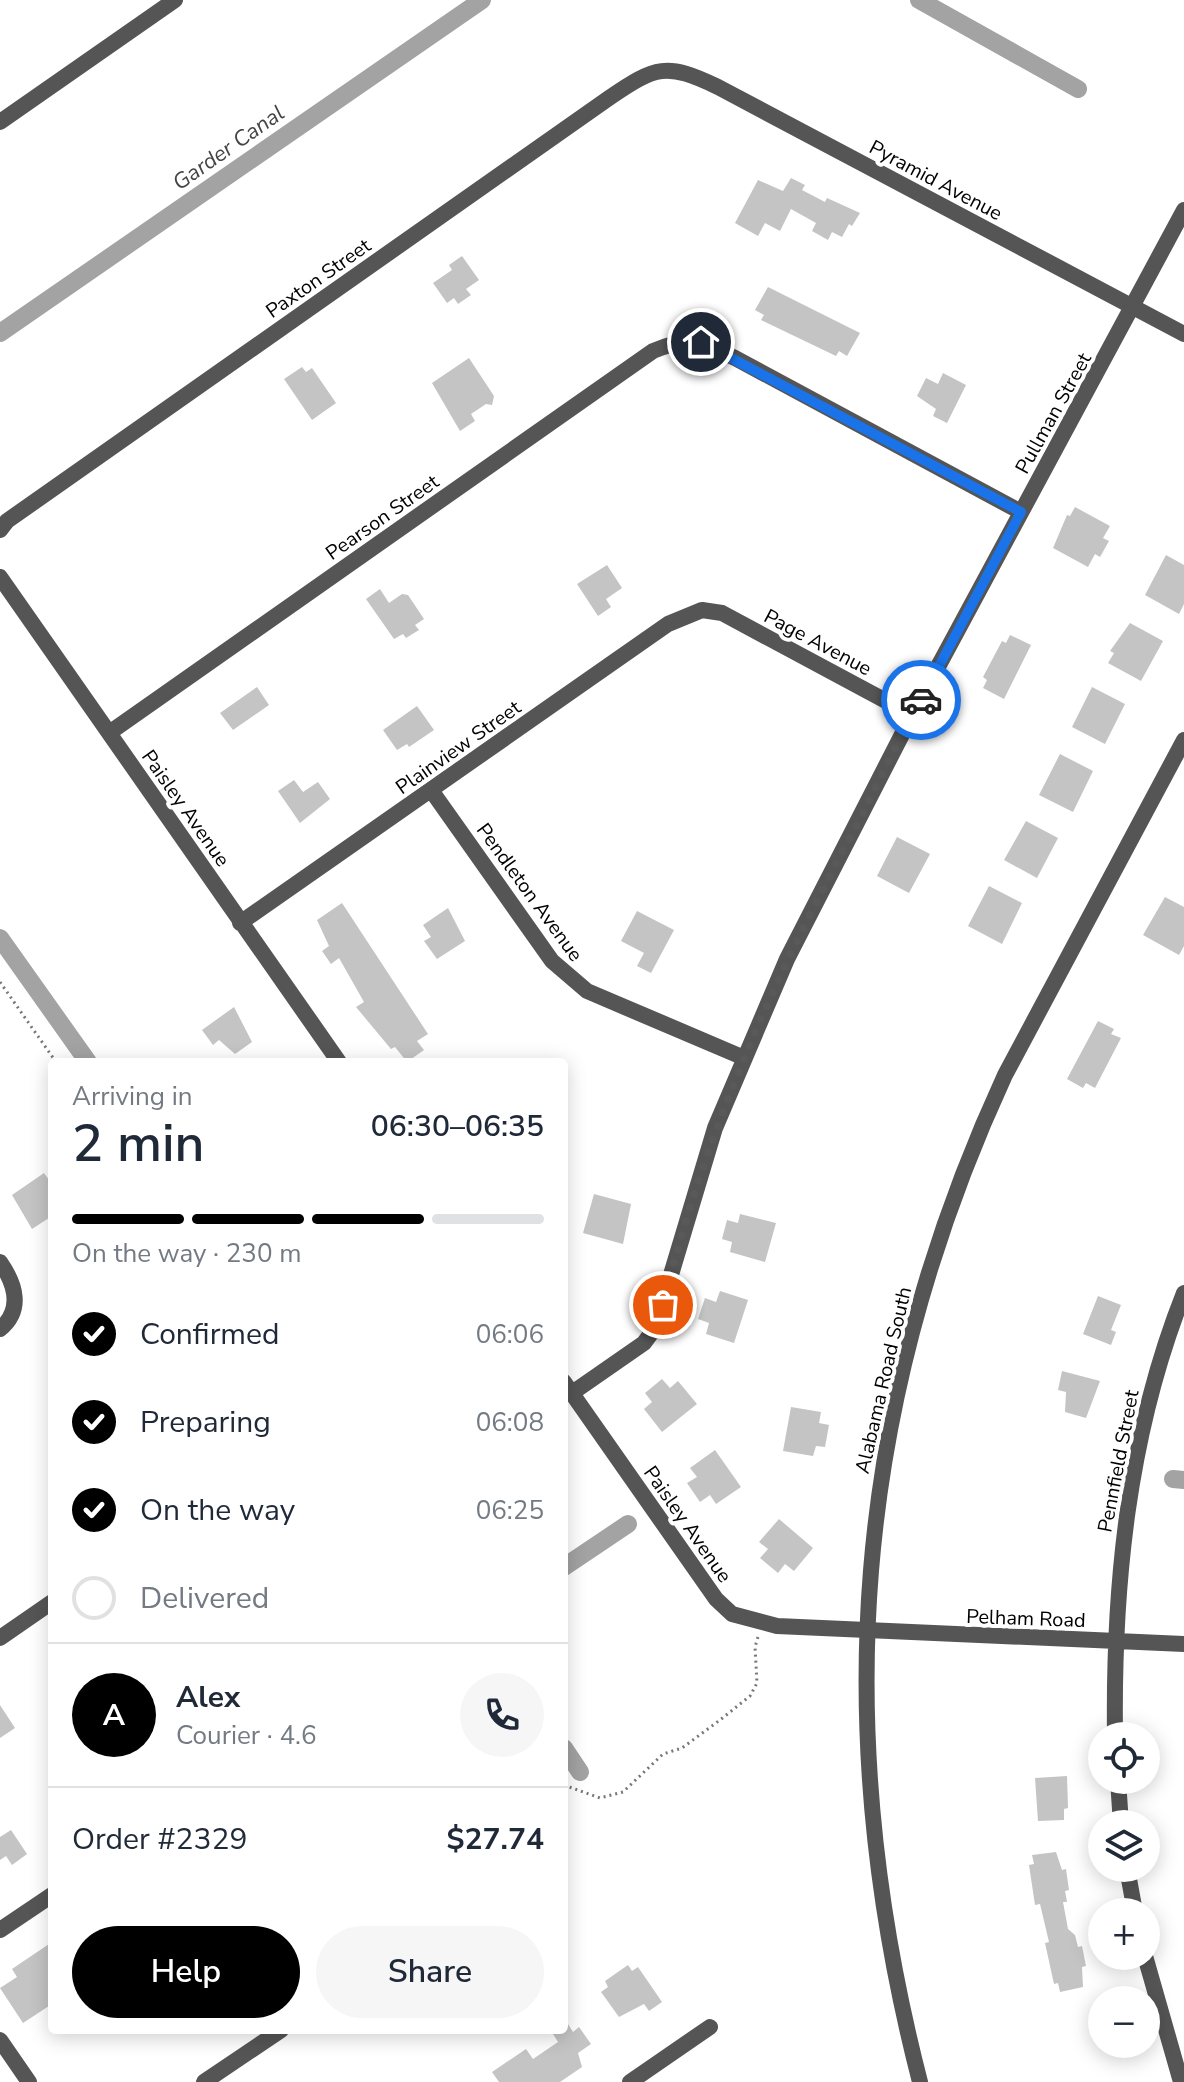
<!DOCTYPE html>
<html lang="en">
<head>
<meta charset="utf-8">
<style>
	body { margin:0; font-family:"Nunito Sans",sans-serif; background:#f6f6f7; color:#1f2937; height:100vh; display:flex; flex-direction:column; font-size:30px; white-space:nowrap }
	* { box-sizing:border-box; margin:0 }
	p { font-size:26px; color:#747a83 }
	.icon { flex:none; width:44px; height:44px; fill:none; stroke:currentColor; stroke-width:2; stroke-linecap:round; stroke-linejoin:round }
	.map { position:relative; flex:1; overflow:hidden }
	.sheet { position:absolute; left:48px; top:1058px; width:520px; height:976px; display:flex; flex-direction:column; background:#fff; border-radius:8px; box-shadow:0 4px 20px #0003 }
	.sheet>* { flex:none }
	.fabs { position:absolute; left:1088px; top:1722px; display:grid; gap:16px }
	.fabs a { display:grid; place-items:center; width:72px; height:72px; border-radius:50%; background:#fff; box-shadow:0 4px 20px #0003; font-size:40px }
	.pin { position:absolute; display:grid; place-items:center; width:68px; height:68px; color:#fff; margin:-34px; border:4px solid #fff; border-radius:50%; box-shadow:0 2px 8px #0007 }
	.courier { position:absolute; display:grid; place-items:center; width:80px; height:80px; margin:-40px; border:6px solid #1a73e8; border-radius:50%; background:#fff; color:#222; box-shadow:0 2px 10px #0007 }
	.headline em { font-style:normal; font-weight:600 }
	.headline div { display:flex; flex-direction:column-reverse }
	.headline { display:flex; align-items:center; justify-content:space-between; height:136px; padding:0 24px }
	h1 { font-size:52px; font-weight:600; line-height:60px }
	.bar { display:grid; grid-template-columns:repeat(4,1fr); gap:12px 8px; align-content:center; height:96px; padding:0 24px }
	.bar i { height:10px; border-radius:6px; background:#e0e1e3 }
	.bar .active { background:#000 }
	.bar p { grid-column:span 4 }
	.line { display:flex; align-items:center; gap:20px; padding:0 24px; border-top:2px solid #e0e1e3 }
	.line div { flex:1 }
	.round { display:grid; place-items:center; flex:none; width:84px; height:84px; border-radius:42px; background:#f6f6f7 }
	ol { padding:0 24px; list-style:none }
	li { display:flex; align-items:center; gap:24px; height:88px }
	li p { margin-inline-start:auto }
	li .icon { padding:8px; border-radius:50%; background:#000; color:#fff; stroke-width:4 }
	li:last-child { color:#747a83 }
	li i { width:44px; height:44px; border:4px solid #e0e1e3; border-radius:50% }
	.button { display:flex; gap:16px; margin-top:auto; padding:16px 24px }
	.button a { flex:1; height:92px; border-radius:48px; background:#000; color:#fff; font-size:32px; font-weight:600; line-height:92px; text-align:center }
	.button a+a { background:#f6f6f7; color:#1f2937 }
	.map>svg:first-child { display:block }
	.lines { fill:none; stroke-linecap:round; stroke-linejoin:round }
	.canal { stroke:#a3a3a3; stroke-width:18 }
	.building { fill:#c4c4c4 }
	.path { stroke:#777; stroke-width:3; stroke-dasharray:2 4; stroke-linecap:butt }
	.minor { stroke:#555; stroke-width:16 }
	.tertiary { stroke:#555; stroke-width:16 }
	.done { stroke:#595959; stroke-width:8; stroke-dasharray:0 14.4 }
	.route { stroke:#1a73e8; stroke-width:10 }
	.labels { text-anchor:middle; stroke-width:8; stroke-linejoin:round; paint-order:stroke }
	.street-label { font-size:20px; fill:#000; stroke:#fff }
	.water-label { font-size:22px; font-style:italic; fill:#444; stroke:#fff }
</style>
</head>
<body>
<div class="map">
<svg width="1184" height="2082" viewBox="0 0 1184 2082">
	<rect width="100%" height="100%" fill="#fff"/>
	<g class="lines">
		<path class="canal" d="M919,0L1078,89
			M0,333L482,0
			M0,938L88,1062
			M1173,1479L1184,1480
			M564,1567L628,1524
			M564,1748L580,1772"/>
	</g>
	<path class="building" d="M791,178L805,185L802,190L825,202L827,198L860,213L852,226L849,224L842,237L832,232L828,240L812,231L816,223L791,209L780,231L765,223L758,236L735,223L758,180L783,191Z
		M462,256L479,280L466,289L471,295L458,304L454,298L447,303L433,283L452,270L449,265Z
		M768,287L860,333L847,356L839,351L836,356L761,320L764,315L755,310Z
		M469,358L494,396L492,405L486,404L471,414L475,421L460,431L432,383Z
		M302,367L306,372L312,368L336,403L312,420L284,379Z
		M943,373L966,385L947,423L933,416L936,409L917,396L926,378L938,384Z
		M1075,507L1110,526L1103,538L1109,541L1100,557L1095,554L1088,567L1053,548L1067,515L1070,516Z
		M1166,555L1184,565V604L1179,614L1145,595Z
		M607,565L622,588L606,599L611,607L598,616L577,584Z
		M380,589L389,603L402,594L408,595L424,619L415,625L419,630L406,638L403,634L394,639L366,599Z
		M1130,623L1163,641L1141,681L1108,663L1114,653L1110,651Z
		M1010,635L1031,645L1004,699L983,688L987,680L983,677L1002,641L1006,643Z
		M257,687L269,705L233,730L220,713Z
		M1092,687L1125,704L1105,744L1072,727Z
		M417,706L434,730L409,747L407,744L397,750L383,730Z
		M1060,754L1093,771L1073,812L1039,795Z
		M294,780L303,792L318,782L330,799L300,823L278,791Z
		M1026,821L1058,838L1037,878L1004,860Z
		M897,837L930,854L909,893L877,876Z
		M989,886L1022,903L1002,944L968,926Z
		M1165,897L1184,907V946L1179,955L1143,935Z
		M342,903L428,1034L417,1041L424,1050L407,1062L395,1047L391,1049L356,1007L364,1002L339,958L331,964L322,951L329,946L317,920Z
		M448,908L465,941L437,959L424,941L431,937L423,925Z
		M637,911L674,930L651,973L637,966L644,953L621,941Z
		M234,1007L252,1042L235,1054L219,1040L213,1045L202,1030Z
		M1098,1021L1114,1029L1111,1034L1121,1038L1095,1088L1086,1083L1083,1088L1067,1079Z
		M44,1173L52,1184V1216L32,1229L12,1195Z
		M594,1194L631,1204L623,1244L583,1233Z
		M740,1214L776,1223L765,1262L730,1252L732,1242L722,1239L727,1220L738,1223Z
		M720,1291L748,1300L734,1343L706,1334L709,1323L698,1319L705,1298L716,1302Z
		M1098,1296L1121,1305L1111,1330L1116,1332L1111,1345L1083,1334Z
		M1062,1371L1100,1381L1086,1418L1065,1412L1066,1392L1058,1390Z
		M662,1379L670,1388L678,1381L697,1404L662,1432L644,1409L652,1402L645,1393Z
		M791,1407L821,1412L819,1423L829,1425L825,1447L816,1446L813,1456L783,1451Z
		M715,1450L741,1487L716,1504L710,1495L700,1502L687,1483L697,1477L690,1468Z
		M779,1519L813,1548L794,1571L785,1564L778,1573L760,1558L768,1549L759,1542Z
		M0,1705L15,1728L0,1738Z
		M1067,1776L1068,1808L1064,1809V1820L1038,1821L1035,1778Z
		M11,1830L27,1854L12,1865L6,1856L0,1860V1837Z
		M1056,1852L1062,1870L1066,1869L1069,1890L1065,1891L1067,1902H1063L1068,1929L1075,1935L1078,1947L1082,1946L1086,1966L1082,1967L1083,1987L1060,1992L1058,1983L1054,1984L1045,1943L1049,1942L1040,1904L1035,1905L1029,1865L1034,1864L1032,1855Z
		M52,1942V2004L23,2023L0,1988L17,1977L12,1969Z
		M628,1965L632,1971L638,1967L662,2002L649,2011L644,2004L619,2017L601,1992L608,1987L605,1981Z
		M568,2024L573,2032L579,2027L591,2044L578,2053L582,2067L560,2082H499L492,2072L526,2049L533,2059L558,2042L553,2034Z"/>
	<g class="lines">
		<path class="path" d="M0,982L56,1062
			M564,1785L600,1798L623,1792L663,1754L682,1748L720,1720L750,1696L757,1683L755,1647L758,1637"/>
		<path class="minor" d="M0,122L175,0
			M0,530L7,521L609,98C656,66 666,62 718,87L1184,334
			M0,577L339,1062
			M109,733L653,351C691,335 699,341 735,358L1021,512
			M431,790L552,961L587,991L742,1057
			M240,923L668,624L702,610L722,613L912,715
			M0,1262C16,1285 23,1310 0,1329
			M564,1382L716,1599L732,1614L777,1626L1184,1644
			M572,1393L644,1343L655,1328L715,1128L787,959L912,715L1184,210
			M0,1638L52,1602
			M1115,1736C1113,1585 1128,1434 1184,1293
			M1118,1780L1121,1824
			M1127,1868L1135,1912
			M0,1930L52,1895
			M1145,1956L1181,2082
			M0,2040L29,2082
			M204,2082L281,2030
			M630,2082L710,2027"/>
		<path class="tertiary" d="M920,2082C829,1729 852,1407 1005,1075L1184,740"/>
	</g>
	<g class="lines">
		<path class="done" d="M663,1305C706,1129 774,978 860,819C880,780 898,738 921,700"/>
		<path class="route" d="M701,342L1021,512L921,700"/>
	</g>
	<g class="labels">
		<g class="street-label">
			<text transform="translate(936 180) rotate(28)" y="7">Pyramid Avenue</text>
			<text transform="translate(318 278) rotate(-35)" y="7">Paxton Street</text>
			<text transform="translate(1053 413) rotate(-61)" y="7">Pullman Street</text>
			<text transform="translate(382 517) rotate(-35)" y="7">Pearson Street</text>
			<text transform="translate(818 642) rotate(28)" y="7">Page Avenue</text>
			<text transform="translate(458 747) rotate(-35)" y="7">Plainview Street</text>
			<text transform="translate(186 808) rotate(55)" y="7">Paisley Avenue</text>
			<text transform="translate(530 892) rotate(54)" y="7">Pendleton Avenue</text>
			<text transform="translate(883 1380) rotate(-77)" y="7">Alabama Road South</text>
			<text transform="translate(1118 1461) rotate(-79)" y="7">Pennfield Street</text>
			<text transform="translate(688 1524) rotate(55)" y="7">Paisley Avenue</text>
			<text transform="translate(1026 1618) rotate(2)" y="7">Pelham Road</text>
		</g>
		<g class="water-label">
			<text transform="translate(228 147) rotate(-35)" y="8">Garder Canal</text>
		</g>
	</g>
</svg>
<div class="fabs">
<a><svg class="icon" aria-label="locate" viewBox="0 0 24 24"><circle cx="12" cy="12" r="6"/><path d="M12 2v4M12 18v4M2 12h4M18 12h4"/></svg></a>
<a><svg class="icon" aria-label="layers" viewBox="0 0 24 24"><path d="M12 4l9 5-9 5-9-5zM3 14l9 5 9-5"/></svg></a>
<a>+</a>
<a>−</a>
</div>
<div class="pin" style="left:663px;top:1305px;background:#ea580c"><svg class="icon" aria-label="bag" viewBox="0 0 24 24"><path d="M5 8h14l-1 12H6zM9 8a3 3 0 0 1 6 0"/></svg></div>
<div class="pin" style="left:701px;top:342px;background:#1f2937"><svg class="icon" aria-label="home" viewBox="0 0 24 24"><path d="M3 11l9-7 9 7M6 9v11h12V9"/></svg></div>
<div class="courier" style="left:921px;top:700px"><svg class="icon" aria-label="car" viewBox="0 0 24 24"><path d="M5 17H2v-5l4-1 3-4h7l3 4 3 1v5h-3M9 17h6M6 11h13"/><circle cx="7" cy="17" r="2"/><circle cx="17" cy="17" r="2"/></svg></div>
<section class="sheet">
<div class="headline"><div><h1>2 min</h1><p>Arriving in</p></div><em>06:30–06:35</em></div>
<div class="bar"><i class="active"></i><i class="active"></i><i class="active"></i><i></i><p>On the way · 230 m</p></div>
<ol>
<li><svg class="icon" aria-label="check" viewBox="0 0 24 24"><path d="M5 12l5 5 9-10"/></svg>Confirmed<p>06:06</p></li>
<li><svg class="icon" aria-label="check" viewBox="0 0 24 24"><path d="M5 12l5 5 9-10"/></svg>Preparing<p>06:08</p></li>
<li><svg class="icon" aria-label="check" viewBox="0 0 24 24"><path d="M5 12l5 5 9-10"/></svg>On the way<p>06:25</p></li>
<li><i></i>Delivered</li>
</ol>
<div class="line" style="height:144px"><b class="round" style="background:#000;color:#fff">A</b><div><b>Alex</b><p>Courier · 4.6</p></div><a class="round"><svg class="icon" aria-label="phone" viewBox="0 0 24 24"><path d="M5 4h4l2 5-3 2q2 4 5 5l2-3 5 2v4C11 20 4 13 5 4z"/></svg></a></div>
<div class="line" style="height:104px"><div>Order #2329</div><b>$27.74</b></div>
<div class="button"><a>Help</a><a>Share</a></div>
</section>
</div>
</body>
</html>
